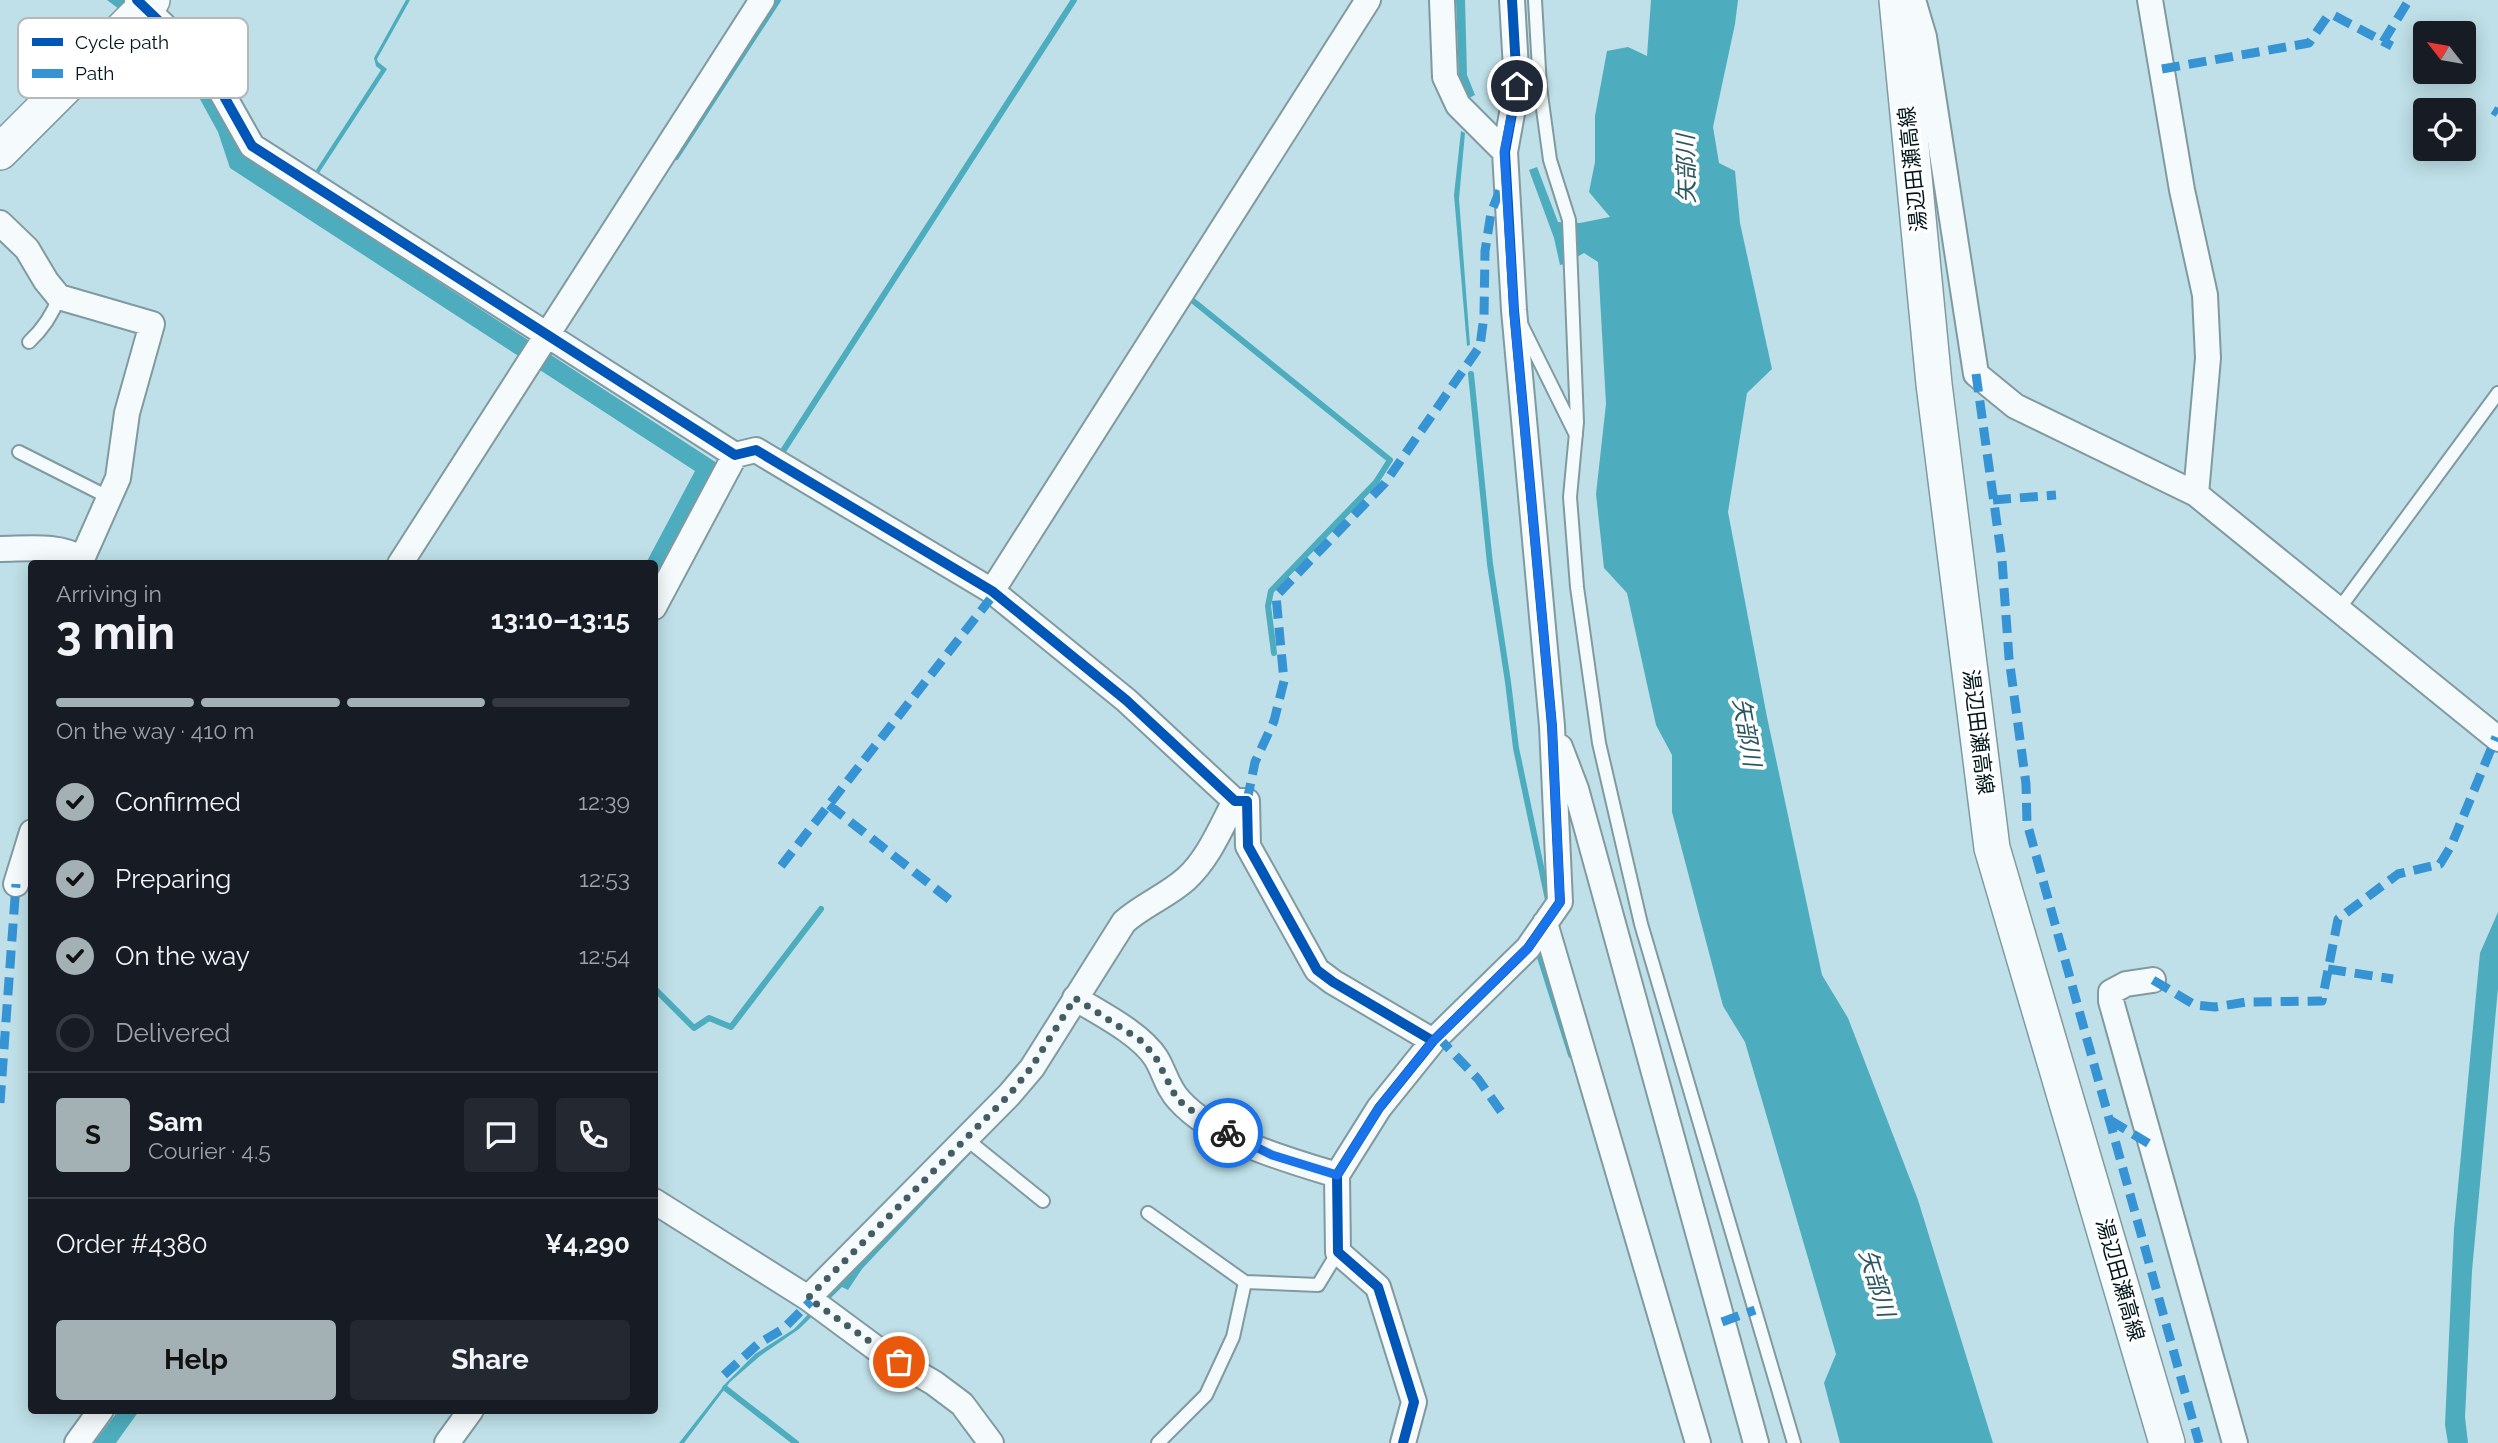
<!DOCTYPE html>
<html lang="en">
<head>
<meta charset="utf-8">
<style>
	body { margin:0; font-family:Raleway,"Noto Sans JP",sans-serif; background:#242831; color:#f1f3f6; height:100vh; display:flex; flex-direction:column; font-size:26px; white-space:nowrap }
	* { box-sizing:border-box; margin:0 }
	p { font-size:23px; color:#9ea1a6 }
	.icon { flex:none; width:38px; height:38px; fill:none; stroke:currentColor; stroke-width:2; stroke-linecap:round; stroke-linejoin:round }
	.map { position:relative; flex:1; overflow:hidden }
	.sheet { position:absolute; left:28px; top:560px; width:630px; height:854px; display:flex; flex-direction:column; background:#171b24; border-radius:7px; box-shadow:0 4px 18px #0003 }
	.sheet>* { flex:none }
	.needle { width:46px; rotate:301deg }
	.tools { position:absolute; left:2413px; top:21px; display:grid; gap:14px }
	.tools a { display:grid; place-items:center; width:63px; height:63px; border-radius:7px; background:#171b24; box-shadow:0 4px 18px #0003; font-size:35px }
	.pin { position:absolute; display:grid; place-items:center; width:60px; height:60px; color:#fff; margin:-30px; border:4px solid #fff; border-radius:50%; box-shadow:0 2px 7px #0007 }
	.courier { position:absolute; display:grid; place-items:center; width:70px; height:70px; margin:-35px; border:5px solid #1a73e8; border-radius:50%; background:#fff; color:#222; box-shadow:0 2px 9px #0007 }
	.summary em { font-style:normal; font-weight:700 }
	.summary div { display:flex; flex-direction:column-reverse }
	.summary { display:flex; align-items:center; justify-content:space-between; height:119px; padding:0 28px }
	h1 { font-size:46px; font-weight:700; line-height:52px }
	.bar { display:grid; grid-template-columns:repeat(4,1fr); gap:10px 7px; align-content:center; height:84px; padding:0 28px }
	.bar i { height:9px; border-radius:5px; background:#363941 }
	.bar .active { background:#a3b0b4 }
	.bar p { grid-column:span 4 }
	.line { display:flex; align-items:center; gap:18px; padding:0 28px; border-top:2px solid #363941 }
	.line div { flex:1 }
	.round { display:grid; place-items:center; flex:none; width:74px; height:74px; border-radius:7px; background:#242831 }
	ol { padding:0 28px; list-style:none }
	li { display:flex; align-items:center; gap:21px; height:77px }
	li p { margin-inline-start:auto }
	li .icon { padding:7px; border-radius:50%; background:#a3b0b4; color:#111; stroke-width:4 }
	li:last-child { color:#9ea1a6 }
	li i { width:38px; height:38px; border:4px solid #363941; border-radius:50% }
	.action { display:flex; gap:14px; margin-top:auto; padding:14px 28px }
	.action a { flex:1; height:80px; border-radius:7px; background:#a3b0b4; color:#111; font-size:28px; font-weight:700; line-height:80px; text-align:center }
	.action a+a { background:#242831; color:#f1f3f6 }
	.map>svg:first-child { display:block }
	.water { fill:#4dacbd }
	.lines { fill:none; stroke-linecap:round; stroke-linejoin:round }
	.stream { stroke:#4dacbd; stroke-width:6 }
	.lane-casing { stroke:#809aa0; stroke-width:16 }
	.street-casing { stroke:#809aa0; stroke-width:28 }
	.secondary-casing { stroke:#809aa0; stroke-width:38 }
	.lane { stroke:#f5fafc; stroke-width:12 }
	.street { stroke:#f5fafc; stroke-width:24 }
	.secondary { stroke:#f5fafc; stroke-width:35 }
	.quiet { stroke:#3693d4; stroke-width:9; stroke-dasharray:18 9; stroke-linecap:butt }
	.cycleway-casing { stroke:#fff; stroke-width:15 }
	.cycleway { stroke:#0057b8; stroke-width:10 }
	.done { stroke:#445d63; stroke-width:7; stroke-dasharray:0 12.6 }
	.route { stroke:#1a73e8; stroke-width:9 }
	.labels { text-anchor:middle; stroke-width:7; stroke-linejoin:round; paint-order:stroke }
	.street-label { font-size:21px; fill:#01161b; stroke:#fff }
	.water-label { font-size:23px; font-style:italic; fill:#295761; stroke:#fff }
	.key { fill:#fff; stroke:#b3b9bb; stroke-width:2 }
	.key-label { font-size:19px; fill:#01161b }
</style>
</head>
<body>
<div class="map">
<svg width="2498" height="1443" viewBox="0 0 2498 1443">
	<rect width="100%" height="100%" fill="#bfe0e8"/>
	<path class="water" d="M107,0H127L189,58L217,99L245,156L720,465L655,586L654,564L646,563L695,471L230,168L218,132L184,70L124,18L119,9Z
		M406,0H410L377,59L378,62L387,69L319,173L316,170L381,70L376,66L374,58Z
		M1456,0H1465L1467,75L1475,95L1467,99L1459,82Z
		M1651,0H1738L1735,24L1713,127L1719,163L1735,171L1740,223L1772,369L1747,393L1728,512L1767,717L1822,975L1848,1018L1918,1200L1993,1443H1840L1824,1383L1836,1354L1745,1042L1723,1006L1672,812V755L1656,725L1627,593L1604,568L1596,494L1606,404L1598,262L1584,253L1577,257L1567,258L1565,264L1560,265L1554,238L1529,170L1537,167L1558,222L1580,223L1610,217L1589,192L1595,162V116L1607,51L1628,47L1647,56Z
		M1461,131L1465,133L1459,199L1470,345L1467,346L1454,195Z
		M2498,912V988L2472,1271L2465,1417L2468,1443H2448L2445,1425L2454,1229L2480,953Z
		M966,1151L970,1154L862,1269L848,1290L842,1287L799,1329L760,1356L730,1382L684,1443H679L726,1383L755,1354L794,1329Z
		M118,1411H139L116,1443H94Z"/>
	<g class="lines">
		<path class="stream" d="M676,157L778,0
			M1192,300L1390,460L1376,482L1271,591L1268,606L1274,653
			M1471,374L1490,564L1508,682L1516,748L1548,900
			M783,451L1074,0
			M1539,954L1571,1055
			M654,988L694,1028L709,1018L731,1027L821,909
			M725,1388L796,1443"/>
		<g class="lane-casing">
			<path id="lane" d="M1535,0L1540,87L1550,160L1569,220L1577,422L1570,497L1577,587L1599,743L1641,924L1794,1443
				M1522,326L1576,435
				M29,342C43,329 52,316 59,297
				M19,452L110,498
				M2339,609L2498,393
				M965,1138L1043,1201
				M1148,1213L1245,1282
				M1158,1443L1206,1395L1233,1337L1245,1282L1318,1285L1338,1252"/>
		</g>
		<g class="street-casing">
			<path id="street" d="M137,0L208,68L252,146L735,455L756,450L992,591L1126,700L1235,801H1247L1248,846L1317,970L1333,982L1433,1041
				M1442,0L1445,77L1458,105L1505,152
				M1913,0L1924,37L1976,374L2015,406L2196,494L2498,739
				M2150,0L2182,190L2205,295L2208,358L2196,494
				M0,223L27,249L46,281L59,297L152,324L127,413L118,478L82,559V564
				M0,549C27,549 59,544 82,559
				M400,564L762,0
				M992,591L1368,0
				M654,607L735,455
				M1560,747L1576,789L1756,1443
				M16,884L32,832
				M1545,923L1698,1443
				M2153,980L2126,984L2111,992V1001L2235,1443
				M1075,998C1099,1013 1140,1033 1156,1058C1164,1071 1168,1089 1179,1100C1215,1140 1287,1160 1337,1175
				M654,1201L808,1298L881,1352L934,1383L962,1404L991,1443
				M808,1298L1009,1095L1032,1068L1124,922C1143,905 1167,896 1186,879C1209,858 1221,827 1235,801
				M77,1443L101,1410
				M447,1443L471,1410
				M1403,1443L1414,1402L1378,1287L1338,1252L1337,1175L1379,1108L1433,1041L1528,948L1560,902L1552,726L1514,310L1505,152L1517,86L1512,0"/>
		</g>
		<g class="secondary-casing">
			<path id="secondary" d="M1897,0L1934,384L1992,848L2167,1443
				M0,152L152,0"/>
		</g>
		<use href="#lane" class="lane"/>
		<use href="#street" class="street"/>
		<use href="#secondary" class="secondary"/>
		<path class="quiet" d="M2383,42L2409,0
			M2162,69L2309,43L2327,17L2333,15L2392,46
			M2493,110L2498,113
			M1976,374L2002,560L2009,658L2026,784L2027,823L2199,1443
			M1993,500L2056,495
			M1247,801L1255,762L1274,721L1284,681L1276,596L1385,483L1480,346L1484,316L1485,251L1491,213L1503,182
			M829,805L950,900
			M781,866L995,593
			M2328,969L2393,979
			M2153,980L2195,1005L2215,1007L2246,1002L2322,1001L2338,919L2398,874L2440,864L2451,846L2496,737
			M1437,1036L1478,1079L1505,1117
			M0,1103L16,884
			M2110,1120L2151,1145
			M1722,1322L1755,1310
			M724,1375L758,1344L783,1329L811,1301"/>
		<g class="cycleway-casing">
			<path id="cycleway" d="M137,0L208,68L252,146L735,455L756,450L992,591L1126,700L1235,801H1247L1248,846L1317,970L1333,982L1433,1041
				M1403,1443L1414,1402L1378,1287L1338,1252L1337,1175L1379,1108L1433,1041L1528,948L1560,902L1552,726L1514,310L1505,152L1517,86L1512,0"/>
		</g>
		<use href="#cycleway" class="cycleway"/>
	</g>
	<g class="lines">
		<path class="done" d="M899,1362L808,1298L1009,1095L1031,1068L1075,998L1140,1040L1155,1056L1177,1099L1209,1124L1228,1133"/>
		<path class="route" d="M1228,1133L1272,1155L1337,1175L1379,1108L1433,1041L1528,948L1560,902L1552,726L1514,313L1504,152L1517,86"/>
	</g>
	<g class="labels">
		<g class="street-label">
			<text transform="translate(1913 169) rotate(-96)" y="7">湯辺田瀬高線</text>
			<text transform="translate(1978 732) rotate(83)" y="7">湯辺田瀬高線</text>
			<text transform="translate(2120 1280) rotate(74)" y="7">湯辺田瀬高線</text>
		</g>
		<g class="water-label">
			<text transform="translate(1686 169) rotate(-91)" y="8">矢部川</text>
			<text transform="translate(1747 732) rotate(80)" y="8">矢部川</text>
			<text transform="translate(1877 1283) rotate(73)" y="8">矢部川</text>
		</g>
	</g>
	<rect x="18" y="18" width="230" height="80" rx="10" class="key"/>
	<rect x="32" y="38" width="31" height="8" fill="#0057b8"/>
	<rect x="32" y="69" width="31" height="9" fill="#3693d4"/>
	<g class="key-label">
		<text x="75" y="49">Cycle path</text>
		<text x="75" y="80">Path</text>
	</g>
</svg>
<div class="tools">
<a><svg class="needle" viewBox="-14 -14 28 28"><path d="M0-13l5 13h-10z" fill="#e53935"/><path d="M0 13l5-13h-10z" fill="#9ea1a6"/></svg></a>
<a><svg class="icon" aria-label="locate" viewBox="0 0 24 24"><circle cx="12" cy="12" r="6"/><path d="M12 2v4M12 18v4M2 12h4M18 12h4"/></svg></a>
</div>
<div class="pin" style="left:899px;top:1362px;background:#ea580c"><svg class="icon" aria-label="bag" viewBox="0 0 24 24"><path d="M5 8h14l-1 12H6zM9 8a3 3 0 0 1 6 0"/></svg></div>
<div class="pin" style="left:1517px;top:86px;background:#1f2937"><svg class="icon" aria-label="home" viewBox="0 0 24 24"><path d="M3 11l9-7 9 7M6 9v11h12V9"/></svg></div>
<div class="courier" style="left:1228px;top:1133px"><svg class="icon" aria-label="bike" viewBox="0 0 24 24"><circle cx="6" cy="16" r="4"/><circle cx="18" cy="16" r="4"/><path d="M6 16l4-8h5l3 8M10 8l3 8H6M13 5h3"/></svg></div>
<section class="sheet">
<div class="summary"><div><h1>3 min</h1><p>Arriving in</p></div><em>13:10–13:15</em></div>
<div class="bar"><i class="active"></i><i class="active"></i><i class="active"></i><i></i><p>On the way · 410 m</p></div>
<ol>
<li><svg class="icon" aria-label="check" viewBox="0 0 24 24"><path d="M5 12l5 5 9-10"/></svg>Confirmed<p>12:39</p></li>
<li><svg class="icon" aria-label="check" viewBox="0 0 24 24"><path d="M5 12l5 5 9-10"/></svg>Preparing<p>12:53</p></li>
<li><svg class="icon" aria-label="check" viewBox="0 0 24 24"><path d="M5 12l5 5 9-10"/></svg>On the way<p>12:54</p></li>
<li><i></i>Delivered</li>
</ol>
<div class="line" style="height:126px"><b class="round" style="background:#a3b0b4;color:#111">S</b><div><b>Sam</b><p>Courier · 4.5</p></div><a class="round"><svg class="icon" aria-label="chat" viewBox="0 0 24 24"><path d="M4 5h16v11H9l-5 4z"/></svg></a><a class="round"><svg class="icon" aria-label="phone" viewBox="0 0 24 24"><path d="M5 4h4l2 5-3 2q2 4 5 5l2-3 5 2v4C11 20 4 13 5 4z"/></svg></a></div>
<div class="line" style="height:91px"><div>Order #4380</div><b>¥4,290</b></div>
<div class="action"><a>Help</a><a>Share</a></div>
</section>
</div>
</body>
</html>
